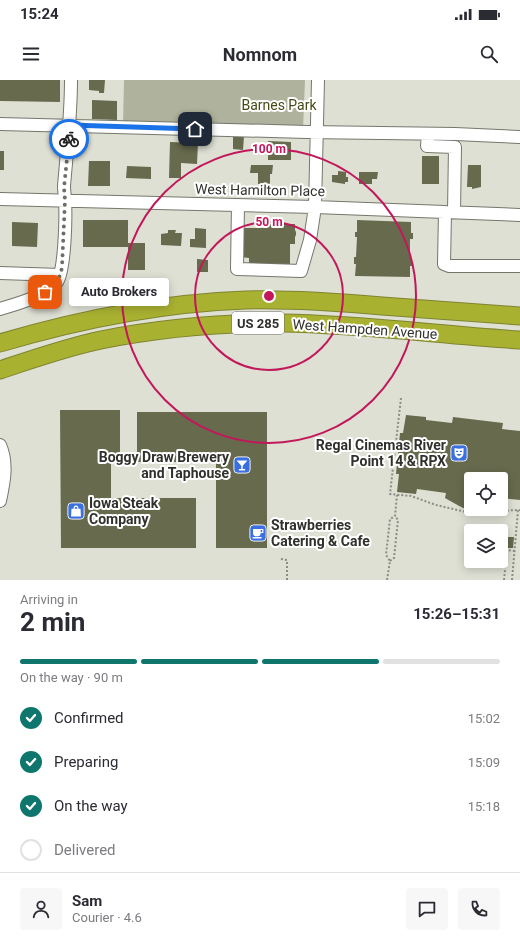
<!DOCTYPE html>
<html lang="en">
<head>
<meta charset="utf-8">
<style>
	body { margin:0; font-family:Roboto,sans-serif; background:#f7f7f7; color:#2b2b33; height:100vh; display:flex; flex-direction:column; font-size:15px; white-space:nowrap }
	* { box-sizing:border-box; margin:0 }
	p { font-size:13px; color:#7c7c81 }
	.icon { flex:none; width:22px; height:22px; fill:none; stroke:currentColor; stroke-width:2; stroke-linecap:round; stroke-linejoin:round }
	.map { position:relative; height:500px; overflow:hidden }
	.drawer { display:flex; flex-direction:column; background:#fff; flex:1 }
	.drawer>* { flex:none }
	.fabs { position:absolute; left:464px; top:392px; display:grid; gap:8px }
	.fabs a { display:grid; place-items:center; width:44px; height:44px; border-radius:4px; background:#fff; box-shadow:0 2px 10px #0003; font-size:20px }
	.pin { position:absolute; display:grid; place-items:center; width:34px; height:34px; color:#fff; margin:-17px; border-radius:8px; box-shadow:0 2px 6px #0006 }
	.courier { position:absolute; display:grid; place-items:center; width:40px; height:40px; margin:-20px; border:3px solid #1a73e8; border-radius:50%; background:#fff; color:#222; box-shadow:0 1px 5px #0007 }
	.bubble { position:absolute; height:28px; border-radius:4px; background:#fff; box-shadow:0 2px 10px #0003; font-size:13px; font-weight:700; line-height:28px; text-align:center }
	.head em { font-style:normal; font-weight:700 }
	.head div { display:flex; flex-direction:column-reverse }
	.head { display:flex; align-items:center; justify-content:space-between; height:68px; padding:0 20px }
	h1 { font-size:26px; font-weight:700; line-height:30px }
	.bar { display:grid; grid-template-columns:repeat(4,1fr); gap:6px 4px; align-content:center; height:48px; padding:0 20px }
	.bar i { height:5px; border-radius:3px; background:#e1e1e2 }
	.bar .on { background:#0f766e }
	.bar p { grid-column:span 4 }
	.line { display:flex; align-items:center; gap:10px; padding:0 20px; border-top:1px solid #e1e1e2 }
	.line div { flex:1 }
	.round { display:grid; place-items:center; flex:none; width:42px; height:42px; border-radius:4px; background:#f7f7f7 }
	ol { padding:0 20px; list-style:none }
	li { display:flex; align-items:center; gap:12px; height:44px }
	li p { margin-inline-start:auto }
	li .icon { padding:4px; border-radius:50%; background:#0f766e; color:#fff; stroke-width:4 }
	li:last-child { color:#7c7c81 }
	li i { width:22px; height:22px; border:2px solid #e1e1e2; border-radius:50% }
	.status { display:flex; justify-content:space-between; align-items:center; height:28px; padding:0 20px; background:#fff; direction:ltr }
	.status svg { height:11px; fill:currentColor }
	header { display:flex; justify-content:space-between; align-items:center; height:52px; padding:0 20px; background:#fff; font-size:18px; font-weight:700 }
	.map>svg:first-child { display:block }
	.green { fill:#afb29c }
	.building { fill:#676a4d }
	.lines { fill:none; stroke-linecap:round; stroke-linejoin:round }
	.minor-casing { stroke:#75776c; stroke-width:14 }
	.highway-casing { stroke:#7f842f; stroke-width:19 }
	.path { stroke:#8b8c84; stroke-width:2; stroke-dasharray:2 2; stroke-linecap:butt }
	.minor { stroke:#fff; stroke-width:12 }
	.highway { stroke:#a9b131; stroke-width:17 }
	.done { stroke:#6d6e67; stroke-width:4; stroke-dasharray:0 7.2 }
	.route { stroke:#1a73e8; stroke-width:5 }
	.ring { fill:none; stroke:#c2185b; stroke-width:2 }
	.labels { text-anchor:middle; stroke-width:4; stroke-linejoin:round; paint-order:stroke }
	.shield { fill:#fff; stroke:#6e6f6b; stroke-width:1 }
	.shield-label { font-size:13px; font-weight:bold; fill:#30312c }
	.park-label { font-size:14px; fill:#464a14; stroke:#fff }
	.street-label { font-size:14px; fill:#30312c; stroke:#fff }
	.poi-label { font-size:14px; font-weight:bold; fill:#30312c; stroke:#fff; text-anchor:end }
	.centre { fill:#c2185b; stroke:#fff; stroke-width:2 }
	.ring-label { font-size:12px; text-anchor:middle; font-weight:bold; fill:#c2185b; stroke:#fff; stroke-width:4; stroke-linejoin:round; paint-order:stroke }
</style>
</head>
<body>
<div class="status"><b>15:24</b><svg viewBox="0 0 49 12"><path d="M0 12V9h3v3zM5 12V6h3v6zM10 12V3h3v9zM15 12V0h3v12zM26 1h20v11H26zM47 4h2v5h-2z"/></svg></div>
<header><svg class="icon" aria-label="menu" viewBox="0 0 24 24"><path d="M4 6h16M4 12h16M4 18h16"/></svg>Nomnom<svg class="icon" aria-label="search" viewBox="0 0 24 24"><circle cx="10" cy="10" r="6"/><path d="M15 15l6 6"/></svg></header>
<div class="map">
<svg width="520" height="500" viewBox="0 0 520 500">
	<rect width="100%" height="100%" fill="#dee0d4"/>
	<path class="green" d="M124,0H305L303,50L123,45Z"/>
	<path class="building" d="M0,0H60V22L0,21Z
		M89,0H105L104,13H99V11L89,10Z
		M92,20L117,21V40L92,39Z
		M233,56H244L243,70L233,69Z
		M268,61L291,62V80H268Z
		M170,62L198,63L197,84L181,83V98H169Z
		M0,71H4V90H0Z
		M422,76H439V104H422Z
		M89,81H110V106H88Z
		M251,85H273L272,94H270V104H258V93H250Z
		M468,85H481V107L472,109V107H467Z
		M127,86L151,87V99L126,98Z
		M338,91L346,92V97H348V102H345V104L332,102V95H338Z
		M359,92H378L377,99H372V104H359Z
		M83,140H128V163H145V190H128V167H83Z
		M357,140L411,142V153H413V159H410V178H412V186H410V197L355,196L356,184H354V177H356L357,157H355V152H357Z
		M12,142L38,143L37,167L12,166Z
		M265,144H295V150L296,152V155L295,157V164H290V188L249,187V178L241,177V148H265Z
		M195,148L206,149V168L190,167V159H195Z
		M168,150H176L175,153H182L181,166L161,165V154L168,153Z
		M197,179L208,180V192H197Z
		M60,330H120V382H111V418H196V468H61Z
		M137,332H267V468H216V382H137Z
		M406,335L426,337V340L452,343L453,337L503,343L502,349L520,351V420L501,418V399H471V430L463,428L452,422L445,418L446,413L417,409L416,414L397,412L399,394H396L400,353H403Z
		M508,457H514L513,468H507Z"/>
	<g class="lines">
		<g class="minor-casing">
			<path id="minor" d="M0,44L307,52L455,54L520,57
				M428,54L427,66L455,67L454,132
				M0,119L315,127L520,135
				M238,125L237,189L301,191L310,160L315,127L318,0
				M445,132L444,184L449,186H520
				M0,193L60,195
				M0,229C17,224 46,216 57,202C65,190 66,137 65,121C65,116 64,111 64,106C67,70 71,36 71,0
				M0,365C8,383 4,402 0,421"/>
		</g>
		<g class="highway-casing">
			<path id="highway" d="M0,263C81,239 161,223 246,220C291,219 336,222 382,226C428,229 474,233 520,236
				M0,290C33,279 67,267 101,260C161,248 221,243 282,243C361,244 441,255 520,260"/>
		</g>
		<path class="path" d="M401,318L390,414L411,416L436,425L466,432L520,430
			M281,479L287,480V500
			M390,481L394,478L398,440L395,436
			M387,500L390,481L386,475L390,439L395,436L397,415
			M504,500L507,470L515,471
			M512,500L518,430"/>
		<use href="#minor" class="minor"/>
		<use href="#highway" class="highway"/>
	</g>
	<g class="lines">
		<path class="done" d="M45,212C55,206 60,199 62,187L65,120L64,108L69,59"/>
		<path class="route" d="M69,59L70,45L195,49"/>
	</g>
	<g class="ring">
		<circle cx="269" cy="216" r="74"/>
		<circle cx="269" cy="216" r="147"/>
	</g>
	<defs>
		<g id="theatre-square" transform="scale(0.9)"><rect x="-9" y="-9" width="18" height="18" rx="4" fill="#3a6fdf" stroke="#fff"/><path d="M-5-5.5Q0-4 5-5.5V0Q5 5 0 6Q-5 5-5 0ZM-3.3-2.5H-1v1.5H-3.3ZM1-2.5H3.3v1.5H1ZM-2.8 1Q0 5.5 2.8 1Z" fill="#fff"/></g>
		<g id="bar-square" transform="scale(0.9)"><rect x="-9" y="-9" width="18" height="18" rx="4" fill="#3a6fdf" stroke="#fff"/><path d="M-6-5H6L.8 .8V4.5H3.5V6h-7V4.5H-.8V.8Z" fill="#fff"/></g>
		<g id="shop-square" transform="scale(0.9)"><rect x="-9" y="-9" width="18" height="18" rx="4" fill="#3a6fdf" stroke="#fff"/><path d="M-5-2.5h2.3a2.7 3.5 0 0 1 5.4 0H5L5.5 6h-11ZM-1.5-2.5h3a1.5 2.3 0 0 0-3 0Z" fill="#fff"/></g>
		<g id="cafe-square" transform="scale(0.9)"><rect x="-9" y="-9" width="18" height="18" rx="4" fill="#3a6fdf" stroke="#fff"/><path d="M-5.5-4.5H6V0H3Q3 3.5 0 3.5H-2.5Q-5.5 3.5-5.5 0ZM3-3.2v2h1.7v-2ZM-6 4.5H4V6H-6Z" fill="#fff"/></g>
	</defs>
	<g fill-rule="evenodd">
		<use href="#theatre-square" x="459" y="373"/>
		<use href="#bar-square" x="242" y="385"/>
		<use href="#shop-square" x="76" y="431"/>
		<use href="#cafe-square" x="258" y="453"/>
	</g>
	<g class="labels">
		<rect class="shield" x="232" y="232" width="52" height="22" rx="3"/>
		<g class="shield-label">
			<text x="258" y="248">US 285</text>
		</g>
		<g class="park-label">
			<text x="279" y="30">Barnes Park</text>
		</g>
		<g class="street-label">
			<text transform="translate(260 110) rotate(1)" y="5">West Hamilton Place</text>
			<text transform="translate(365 249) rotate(4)" y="5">West Hampden Avenue</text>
		</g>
		<g class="poi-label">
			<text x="446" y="370">Regal Cinemas River<tspan x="446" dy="16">Point 14 &amp; RPX</tspan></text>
			<text x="229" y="382">Boggy Draw Brewery<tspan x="229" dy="16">and Taphouse</tspan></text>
			<text x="89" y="428" text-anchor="start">Iowa Steak<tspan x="89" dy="16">Company</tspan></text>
			<text x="271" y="450" text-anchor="start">Strawberries<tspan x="271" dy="16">Catering &amp; Cafe</tspan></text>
		</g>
	</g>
	<circle cx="269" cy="216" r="6" class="centre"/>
	<g class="ring-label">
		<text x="269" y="73">100 m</text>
		<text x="269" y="146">50 m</text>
	</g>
</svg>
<div class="fabs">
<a><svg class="icon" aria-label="locate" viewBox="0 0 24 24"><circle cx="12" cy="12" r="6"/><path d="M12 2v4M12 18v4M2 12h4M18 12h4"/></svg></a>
<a><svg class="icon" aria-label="layers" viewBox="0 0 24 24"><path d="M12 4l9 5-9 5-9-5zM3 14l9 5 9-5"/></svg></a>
</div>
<div class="pin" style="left:45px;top:212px;background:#ea580c"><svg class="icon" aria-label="bag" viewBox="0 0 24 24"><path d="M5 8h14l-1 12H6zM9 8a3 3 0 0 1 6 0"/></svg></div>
<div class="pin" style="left:195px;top:49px;background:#1f2937"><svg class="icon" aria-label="home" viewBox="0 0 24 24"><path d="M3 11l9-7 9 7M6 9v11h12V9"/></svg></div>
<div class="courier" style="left:69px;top:59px"><svg class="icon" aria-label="bike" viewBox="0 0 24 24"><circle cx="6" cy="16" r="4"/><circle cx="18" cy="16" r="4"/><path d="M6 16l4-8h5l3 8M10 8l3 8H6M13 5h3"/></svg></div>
<div class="bubble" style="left:69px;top:198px;width:100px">Auto Brokers</div>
</div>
<section class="drawer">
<div class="head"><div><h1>2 min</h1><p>Arriving in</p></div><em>15:26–15:31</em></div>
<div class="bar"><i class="on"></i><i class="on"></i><i class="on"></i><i></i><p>On the way · 90 m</p></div>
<ol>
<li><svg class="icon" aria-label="check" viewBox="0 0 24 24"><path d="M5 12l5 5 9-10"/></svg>Confirmed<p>15:02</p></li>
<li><svg class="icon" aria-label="check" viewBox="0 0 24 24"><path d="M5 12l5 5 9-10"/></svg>Preparing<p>15:09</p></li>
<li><svg class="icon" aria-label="check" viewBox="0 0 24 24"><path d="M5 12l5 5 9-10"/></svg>On the way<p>15:18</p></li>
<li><i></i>Delivered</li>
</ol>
<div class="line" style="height:72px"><a class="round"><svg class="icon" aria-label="person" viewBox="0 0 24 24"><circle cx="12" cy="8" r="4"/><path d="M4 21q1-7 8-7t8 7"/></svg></a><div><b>Sam</b><p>Courier · 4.6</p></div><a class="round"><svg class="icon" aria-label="chat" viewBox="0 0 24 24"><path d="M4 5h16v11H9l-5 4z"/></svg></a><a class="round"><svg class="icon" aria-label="phone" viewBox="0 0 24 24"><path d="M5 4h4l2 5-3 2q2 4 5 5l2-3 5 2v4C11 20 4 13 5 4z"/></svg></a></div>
</section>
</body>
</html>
